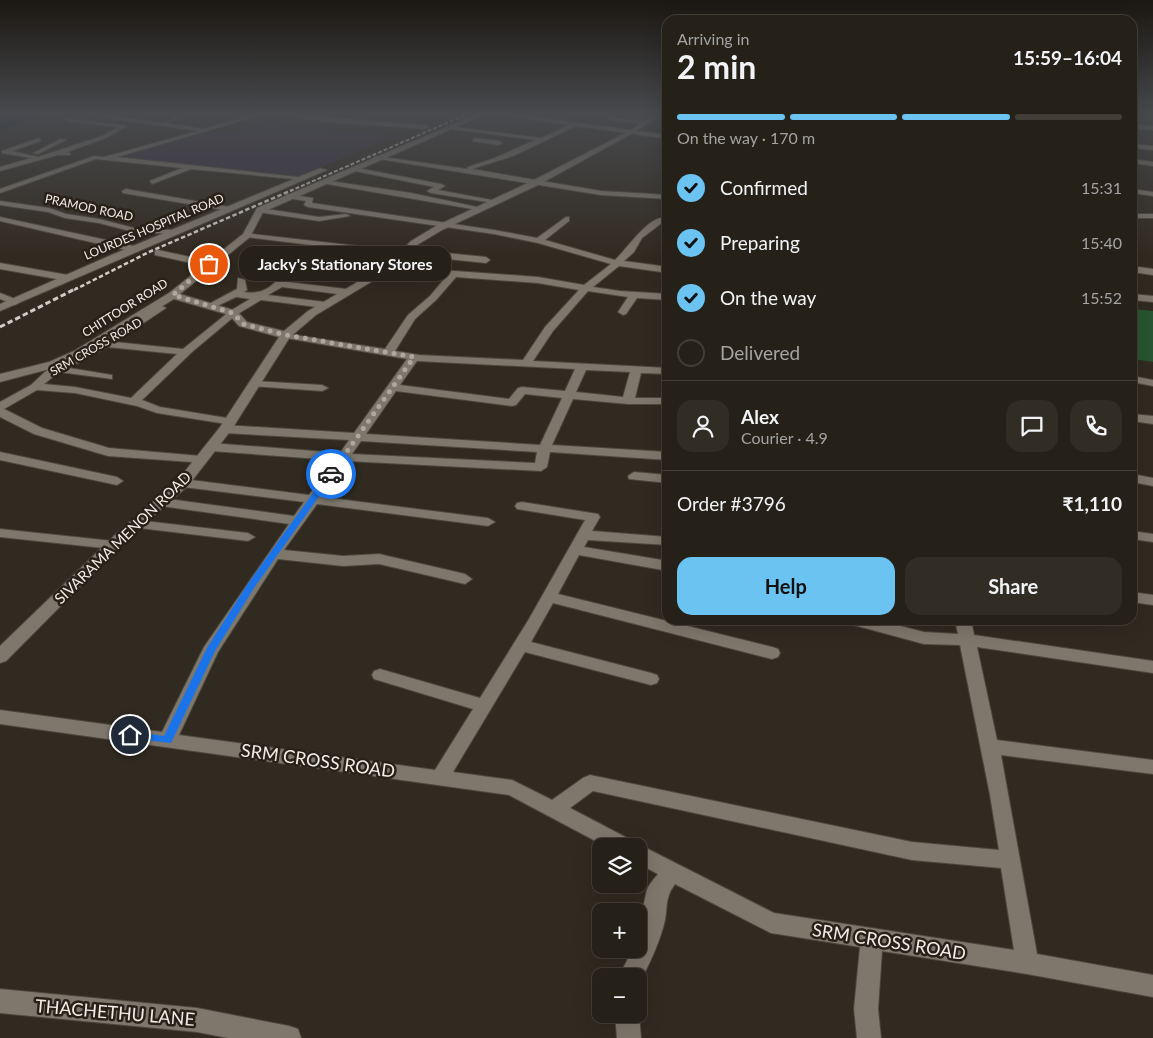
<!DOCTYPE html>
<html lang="en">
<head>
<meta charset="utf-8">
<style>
	body { margin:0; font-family:Lato,sans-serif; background:#312d25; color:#f1f3f6; height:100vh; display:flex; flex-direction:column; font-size:19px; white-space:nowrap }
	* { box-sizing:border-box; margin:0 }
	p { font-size:16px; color:#a3a3a2 }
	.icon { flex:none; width:28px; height:28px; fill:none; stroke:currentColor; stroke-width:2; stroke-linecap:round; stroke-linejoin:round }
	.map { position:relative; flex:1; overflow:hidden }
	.panel { position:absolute; left:662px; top:15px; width:475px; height:610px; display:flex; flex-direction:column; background:#252018; border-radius:15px; box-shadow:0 5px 20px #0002,0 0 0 1px #423e37 }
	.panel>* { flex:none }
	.buttons { position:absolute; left:592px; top:838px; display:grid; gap:10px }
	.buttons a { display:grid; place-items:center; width:55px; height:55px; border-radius:10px; background:#252018; box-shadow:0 5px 20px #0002,0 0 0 1px #423e37; font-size:25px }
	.pin { position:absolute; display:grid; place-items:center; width:42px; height:42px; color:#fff; margin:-21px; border:2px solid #fff; border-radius:50%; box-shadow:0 1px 5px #0007 }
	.courier { position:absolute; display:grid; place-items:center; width:50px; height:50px; margin:-25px; border:4px solid #1a73e8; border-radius:50%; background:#fff; color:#222; box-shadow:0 1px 6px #0007 }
	.bubble { position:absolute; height:35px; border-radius:15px; background:#252018; box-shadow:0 5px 20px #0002,0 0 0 1px #423e37; font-size:16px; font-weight:700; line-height:35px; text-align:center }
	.overview em { font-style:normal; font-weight:700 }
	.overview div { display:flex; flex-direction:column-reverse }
	.overview { display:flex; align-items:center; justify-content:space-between; height:85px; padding:0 15px }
	h1 { font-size:32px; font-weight:700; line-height:38px }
	.bar { display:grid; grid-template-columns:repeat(4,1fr); gap:8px 5px; align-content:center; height:60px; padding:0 15px }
	.bar i { height:6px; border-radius:4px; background:#423e37 }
	.bar .current { background:#6bc3f2 }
	.bar p { grid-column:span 4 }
	.line { display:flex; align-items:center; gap:12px; padding:0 15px; border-top:1px solid #423e37 }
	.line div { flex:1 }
	.round { display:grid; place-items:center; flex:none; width:52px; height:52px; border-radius:15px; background:#312d25 }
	ol { padding:0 15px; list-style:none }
	li { display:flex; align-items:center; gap:15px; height:55px }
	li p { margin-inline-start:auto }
	li .icon { padding:5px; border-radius:50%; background:#6bc3f2; color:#111; stroke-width:4 }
	li:last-child { color:#a3a3a2 }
	li i { width:28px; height:28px; border:2px solid #423e37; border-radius:50% }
	.primary-button { display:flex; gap:10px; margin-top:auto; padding:10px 15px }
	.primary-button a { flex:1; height:58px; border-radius:15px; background:#6bc3f2; color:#111; font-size:20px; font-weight:700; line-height:58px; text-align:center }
	.primary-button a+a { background:#312d25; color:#f1f3f6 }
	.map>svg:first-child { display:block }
	.medical { fill:#372f3f }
	.green { fill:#275530 }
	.water { fill:#051118 }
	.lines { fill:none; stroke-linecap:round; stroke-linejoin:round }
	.street-casing { stroke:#4d473e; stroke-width:2 }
	.secondary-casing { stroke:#4d473e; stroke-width:2 }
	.street { fill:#7e776b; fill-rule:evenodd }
	.secondary { fill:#7e776b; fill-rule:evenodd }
	.rail-far2 { stroke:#d0cbc4; stroke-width:2; stroke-dasharray:4 2; stroke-linecap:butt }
	.rail-far1 { stroke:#d0cbc4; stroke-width:2.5; stroke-dasharray:4.5 2.5; stroke-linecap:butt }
	.rail { stroke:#d0cbc4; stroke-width:3; stroke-dasharray:5.5 3; stroke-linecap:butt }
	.route { fill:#1a73e8 }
	.done { stroke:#ada8a0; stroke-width:5; stroke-dasharray:0 9 }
	.labels { text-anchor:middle; stroke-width:5; stroke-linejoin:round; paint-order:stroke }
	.far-street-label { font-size:12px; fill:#f0ece5; stroke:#272117 }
	.street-label { font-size:15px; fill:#f0ece5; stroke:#272117 }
	.near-street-label { font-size:18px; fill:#f0ece5; stroke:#272117 }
</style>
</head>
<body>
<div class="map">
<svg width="1153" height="1038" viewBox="0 0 1153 1038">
	<rect width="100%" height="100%" fill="#312a20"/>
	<path class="medical" d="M266,123L394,136L298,177L113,157L209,131L228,133Z"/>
	<path class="green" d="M1133,309L1153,311V362L1133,359Z"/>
	<path class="water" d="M0,113H46L0,130Z"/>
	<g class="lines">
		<g class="street-casing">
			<path id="street" d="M108,113H116L110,116L163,123L187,113H196L167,123L203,129L259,113H269L117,157L307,178L304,180L191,169L152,184L150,181L182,168L96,159L0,193V189L94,156L104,157L198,131L100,117Z
				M276,113L426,125L429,127L426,129L326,122Z
				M492,113H508L668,135V139L576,126L513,156L472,169L601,191L668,195V199L601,195L373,158L376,156L467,169L468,167L495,158L535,140L451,129L449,126L541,138L569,125Z
				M613,113H619L615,118L650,122L647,124L608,120Z
				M65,118L127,126L106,138L67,152L70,153V155H58L0,171V167L31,158L2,153V151L39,138L41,141L12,151L38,157L102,136L118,127L67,121Z
				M1132,124L1153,126V130L1132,128Z
				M474,138L499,141L502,143L499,145L472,141Z
				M61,139L66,140L38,154L33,153Z
				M1132,144L1153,146V150L1132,148Z
				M1132,159L1153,162V166L1132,163Z
				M352,167L441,184L445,186L438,190L497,201L493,203L431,193L427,191L434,187L350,170Z
				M323,180L411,193L482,208L478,210L321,183Z
				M126,189L230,207L234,209L230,211L123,193L122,191Z
				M1132,189L1153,192V196L1132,193Z
				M286,194L313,198L312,203L494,230L537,238L566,217H569V221L545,240L615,260C626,250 648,217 663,218V222L642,238L634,252L624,261L668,267V273L619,266L593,287L620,291L668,294V300L637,298L626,314L623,315L618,312L628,297L588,291L553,331L533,361L668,368V374L641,373L635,398H668V404H628L573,399L552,445L668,452V460L550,452L547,467L541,471L347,461L322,497L488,518L495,522L488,526L317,504L284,550L343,556L379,554L465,574L472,579L465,584L379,564L343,566L278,559L218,652L179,735L435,770L473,709L374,679L372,675L374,671L380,669L480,698L529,619L585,520L517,509L515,506L517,503L522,502L598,514L600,517L592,531L668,537V545L588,540L584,547L668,561V571L579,555L558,594L772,647L778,649L780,653L778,657L772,659L553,603L531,642L651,673L657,675L659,679L657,683L651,685L525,652L453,772L512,780L552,800L583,778L590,775L912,842L999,850L990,795L960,645L924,644L850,624L848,620H876L924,632L958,634L955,620H971L974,635L1153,661V673L977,647L997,740L1153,760V774L1001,755L1037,954L1153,975V997L1027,974L882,951L878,1009L881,1038H857L854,1009L860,947L771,933L675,884C663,900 669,910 663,928C657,948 649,965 639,983V976H619L633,949H639C639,935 643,904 647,890C649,884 654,879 658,874L639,864V846H636L646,848L774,913L1014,950L1001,868L912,860L593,791L570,808L631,840L634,846H605L509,795L0,724V710L162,732L204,647L289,524L161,506L154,502L161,498L294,516L304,502L183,487L176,483L183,479L309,495L334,460L211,451L205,447L211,443L340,453L349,440L225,433L219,429L225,425L354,433L407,359L286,338L281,335L282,333L385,349L408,315L430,296L447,276L383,271L382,269L386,266L538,277L584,285L611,264L538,243L494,234L308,207L304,205L306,201L286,198ZM456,277L538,283L579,290L545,327L523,360L419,355L395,351L415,319L436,300ZM417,361L575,369L565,391L522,387L518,388L509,399L400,385ZM586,370L630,372L623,397L576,392ZM396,391L512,406L516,405L525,394L562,398L540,445L366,434ZM361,441L537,452L535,463L352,454Z
				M0,201L49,208L66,214L99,219L134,228L174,230L178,232L174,234L134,232L99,223L65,218L48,212L0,205Z
				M260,208L319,217L346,214L350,216L319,221L257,212L256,210Z
				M1132,214H1153V218H1132Z
				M0,217L134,246L138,249L134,252L0,221Z
				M244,233L402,251L406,249L486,257L490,260L486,263L408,255L404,257L328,247L303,265L373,273L377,276L373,279L297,270L287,282L346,289L351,292L346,295L282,287L268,295L325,302L330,305L325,308L261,300L236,315L192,352L142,400L160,407L233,419L235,422L233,425L157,413L137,406L75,393L37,390L4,409L42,428L109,448L201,456L207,460L205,463L108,456L34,434L0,417V402L31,385L46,371L93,347L153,309L150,306L152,304H158L166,308L115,342L183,349L230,311L250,299L236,297L213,308L205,306L237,289L238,278L245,280L247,290L244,292C270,296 276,279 293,264C301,258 310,252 319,246L247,237L243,235ZM107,347L177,354L131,398L75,387L44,384L59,372L112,379V375L69,368Z
				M158,250L209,261L213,264L209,267L155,255V251Z
				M0,263L68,275L72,278L68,281L0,269Z
				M1132,266L1153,269V275L1132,272Z
				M0,293L18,300L20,302L15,305L0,299Z
				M1132,294L1153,296V302L1132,300Z
				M1132,376L1153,380V386L1132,382Z
				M254,381L322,385L328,388L322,391L250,386L248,384Z
				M1132,414L1153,416V424L1132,421Z
				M0,452L117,477L123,481L117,485L0,460Z
				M634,472L668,475V483L629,479L628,476Z
				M1132,474L1153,478V486L1132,482Z
				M136,520L248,533L255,537L248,541L131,527L129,524Z
				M0,529L113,541L120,545L113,549L0,537Z
				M1132,531L1153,534V542L1132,539Z
				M1132,592L1153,595V605L1132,602Z
				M0,989L197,1008L289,1026L298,1029L301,1038H228L197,1032L0,1013Z
				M615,1014H639L641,1038H617Z"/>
		</g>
		<g class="secondary-casing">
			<path id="secondary" d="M479,113H488L263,212L250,237L180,294L237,311L247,322L284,331L308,311L390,263L411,241L436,226L532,181L629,131L657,113H664L633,133L538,185L442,230L417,245L396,267L316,315L290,337L232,429L188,486L127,539L6,661L0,663V646L117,533L178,480L220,427L279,337L239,326L229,315L174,299L82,355L57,367L0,382V374L49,362L74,351L169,293L243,234L257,208Z
				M320,168L327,170L0,311V304L109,256Z"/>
		</g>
		<use href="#street" class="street"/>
		<use href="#secondary" class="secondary"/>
		<path class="rail-far2" d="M290,191L470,113"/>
		<path class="rail-far1" d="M74,290L149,252L292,190"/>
		<path class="rail" d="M0,327L77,288"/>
	</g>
	<linearGradient id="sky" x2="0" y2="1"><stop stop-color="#1b1712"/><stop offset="0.44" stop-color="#484a4e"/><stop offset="1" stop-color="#484a4e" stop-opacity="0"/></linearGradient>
	<rect width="1153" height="258" fill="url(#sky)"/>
	<path class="route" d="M328,472L335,474L254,588L215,651L171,743L126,738V732L130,731L164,736L207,648L247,585Z"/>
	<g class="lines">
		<path class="done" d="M209,264L173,295L233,313L243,324L286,335L414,357L331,474"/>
	</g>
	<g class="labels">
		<g class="far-street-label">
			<text transform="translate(89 208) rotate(12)" y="4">PRAMOD ROAD</text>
			<text transform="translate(154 227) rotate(-23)" y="4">LOURDES HOSPITAL ROAD</text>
			<text transform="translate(125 308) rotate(-32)" y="4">CHITTOOR ROAD</text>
			<text transform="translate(96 347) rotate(-30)" y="4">SRM CROSS ROAD</text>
		</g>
		<g class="street-label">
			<text transform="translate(123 538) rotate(-44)" y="5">SIVARAMA MENON ROAD</text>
		</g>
		<g class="near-street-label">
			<text transform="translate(318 761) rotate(8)" y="6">SRM CROSS ROAD</text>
			<text transform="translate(889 942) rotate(9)" y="6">SRM CROSS ROAD</text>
			<text transform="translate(115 1013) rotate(5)" y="6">THACHETHU LANE</text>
		</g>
	</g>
</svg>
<div class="buttons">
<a><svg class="icon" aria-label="layers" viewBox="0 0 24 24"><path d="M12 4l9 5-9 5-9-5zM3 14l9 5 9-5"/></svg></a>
<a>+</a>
<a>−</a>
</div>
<div class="pin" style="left:209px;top:264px;background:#ea580c"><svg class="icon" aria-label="bag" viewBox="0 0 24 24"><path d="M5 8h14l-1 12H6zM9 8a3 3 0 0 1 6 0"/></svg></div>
<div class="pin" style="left:130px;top:735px;background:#1f2937"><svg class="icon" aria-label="home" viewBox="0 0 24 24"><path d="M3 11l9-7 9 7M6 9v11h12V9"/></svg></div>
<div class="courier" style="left:331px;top:474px"><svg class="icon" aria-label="car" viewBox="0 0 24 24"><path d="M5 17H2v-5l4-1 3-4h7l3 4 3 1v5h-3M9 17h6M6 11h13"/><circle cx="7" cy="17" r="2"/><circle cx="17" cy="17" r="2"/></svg></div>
<div class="bubble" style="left:239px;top:246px;width:212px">Jacky's Stationary Stores</div>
<section class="panel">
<div class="overview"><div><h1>2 min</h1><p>Arriving in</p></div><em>15:59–16:04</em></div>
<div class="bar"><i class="current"></i><i class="current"></i><i class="current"></i><i></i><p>On the way · 170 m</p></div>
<ol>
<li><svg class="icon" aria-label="check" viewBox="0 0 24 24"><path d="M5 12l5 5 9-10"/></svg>Confirmed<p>15:31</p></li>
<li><svg class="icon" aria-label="check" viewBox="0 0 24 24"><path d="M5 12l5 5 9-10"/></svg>Preparing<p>15:40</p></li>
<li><svg class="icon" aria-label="check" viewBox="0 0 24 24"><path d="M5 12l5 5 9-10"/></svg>On the way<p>15:52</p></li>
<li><i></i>Delivered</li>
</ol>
<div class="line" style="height:90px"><a class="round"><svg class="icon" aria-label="person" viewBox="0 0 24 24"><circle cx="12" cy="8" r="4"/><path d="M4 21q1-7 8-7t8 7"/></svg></a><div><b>Alex</b><p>Courier · 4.9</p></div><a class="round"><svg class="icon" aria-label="chat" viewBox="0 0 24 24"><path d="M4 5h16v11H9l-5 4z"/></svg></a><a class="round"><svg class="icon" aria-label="phone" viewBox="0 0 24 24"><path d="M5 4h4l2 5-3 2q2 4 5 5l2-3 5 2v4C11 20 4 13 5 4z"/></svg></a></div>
<div class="line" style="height:65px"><div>Order #3796</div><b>₹1,110</b></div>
<div class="primary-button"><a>Help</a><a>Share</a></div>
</section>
</div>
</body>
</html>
